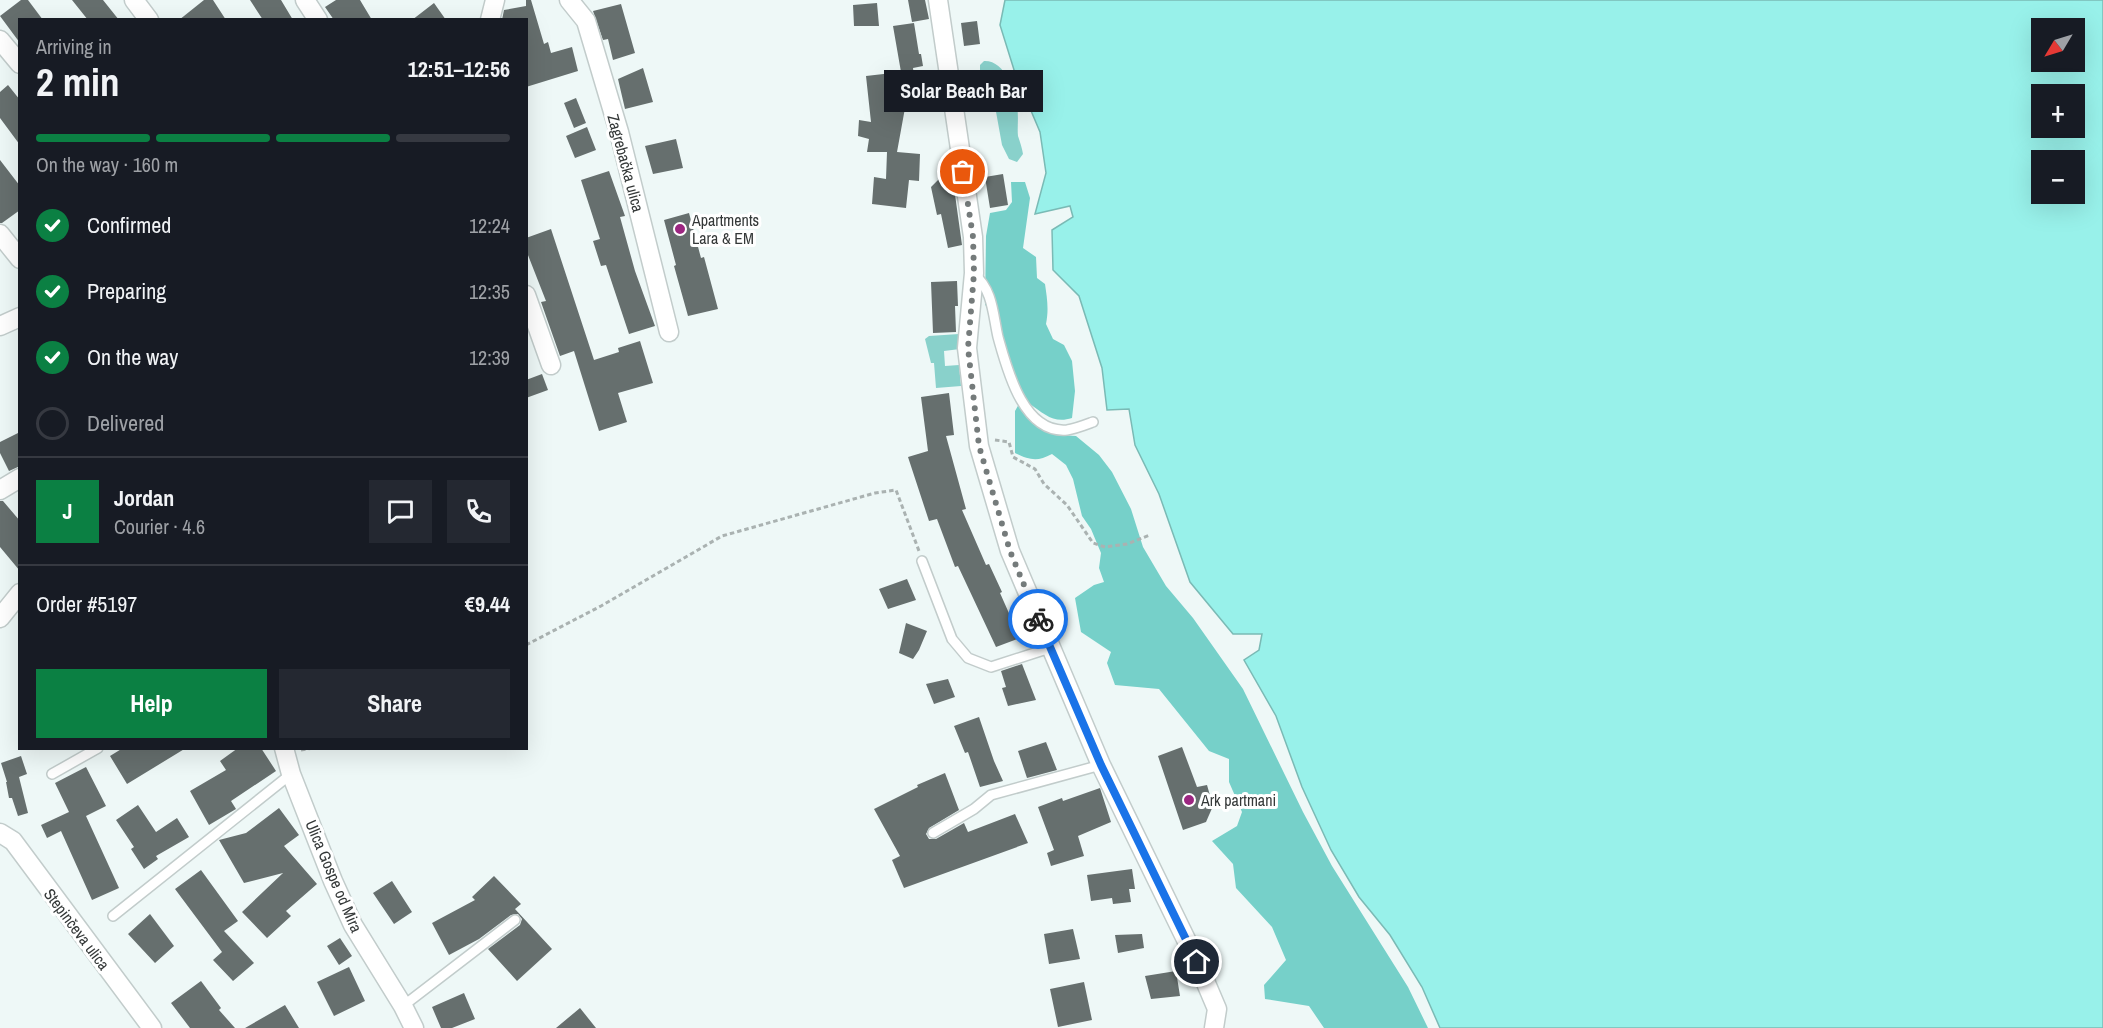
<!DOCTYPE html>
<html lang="en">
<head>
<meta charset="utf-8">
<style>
	body { margin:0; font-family:"Archivo Narrow",sans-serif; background:#242831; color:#f1f3f6; height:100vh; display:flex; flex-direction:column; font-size:22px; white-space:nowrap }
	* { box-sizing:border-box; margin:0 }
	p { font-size:20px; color:#9ea1a6 }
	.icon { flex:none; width:33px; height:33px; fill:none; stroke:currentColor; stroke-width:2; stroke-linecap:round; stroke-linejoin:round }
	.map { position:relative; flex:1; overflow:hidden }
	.sheet { position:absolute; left:18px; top:18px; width:510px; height:732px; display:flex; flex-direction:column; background:#171b24; border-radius:0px; box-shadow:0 6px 24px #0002 }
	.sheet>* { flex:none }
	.needle { width:39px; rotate:232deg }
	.controls { position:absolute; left:2031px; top:18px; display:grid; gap:12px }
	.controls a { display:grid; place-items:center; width:54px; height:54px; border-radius:0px; background:#171b24; box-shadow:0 6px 24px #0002; font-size:30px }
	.pin { position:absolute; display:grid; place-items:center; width:51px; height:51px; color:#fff; margin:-26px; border:3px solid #fff; border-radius:50%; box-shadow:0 2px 6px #0007 }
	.courier { position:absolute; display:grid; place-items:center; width:60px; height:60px; margin:-30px; border:4px solid #1a73e8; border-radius:50%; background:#fff; color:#222; box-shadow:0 2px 8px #0007 }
	.bubble { position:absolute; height:42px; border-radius:0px; background:#171b24; box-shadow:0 6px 24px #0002; font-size:20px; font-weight:700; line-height:42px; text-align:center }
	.summary em { font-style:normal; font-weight:700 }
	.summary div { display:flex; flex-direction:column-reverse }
	.summary { display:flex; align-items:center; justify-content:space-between; height:102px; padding:0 18px }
	h1 { font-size:39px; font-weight:700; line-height:45px }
	.bar { display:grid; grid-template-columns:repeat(4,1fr); gap:9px 6px; align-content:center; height:72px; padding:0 18px }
	.bar i { height:8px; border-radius:4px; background:#363941 }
	.bar .current { background:#0b8043 }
	.bar p { grid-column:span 4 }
	.line { display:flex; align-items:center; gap:15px; padding:0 18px; border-top:2px solid #363941 }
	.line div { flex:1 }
	.round { display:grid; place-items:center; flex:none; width:63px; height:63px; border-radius:0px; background:#242831 }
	ol { padding:0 18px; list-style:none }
	li { display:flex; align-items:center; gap:18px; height:66px }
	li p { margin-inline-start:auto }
	li .icon { padding:6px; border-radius:50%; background:#0b8043; color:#fff; stroke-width:4 }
	li:last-child { color:#9ea1a6 }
	li i { width:33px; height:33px; border:3px solid #363941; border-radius:50% }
	.button { display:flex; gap:12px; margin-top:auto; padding:12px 18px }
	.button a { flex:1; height:69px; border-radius:0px; background:#0b8043; color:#fff; font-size:24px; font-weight:700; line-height:69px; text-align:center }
	.button a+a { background:#242831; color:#f1f3f6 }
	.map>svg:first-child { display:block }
	.green { fill:#89d1cb }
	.forest { fill:#76d0c9 }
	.water { fill:#98f1ea; stroke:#7abab5; stroke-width:1.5; fill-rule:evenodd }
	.building { fill:#666f6e }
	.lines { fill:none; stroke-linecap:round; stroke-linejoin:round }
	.lane-casing { stroke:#c2cccb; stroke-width:12 }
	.street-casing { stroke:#c2cccb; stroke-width:21 }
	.path { stroke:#aab2b1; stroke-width:3; stroke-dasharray:4.5 3; stroke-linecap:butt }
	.lane { stroke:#fff; stroke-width:9 }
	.street { stroke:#fff; stroke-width:18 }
	.done { stroke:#757b7b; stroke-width:6; stroke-dasharray:0 10.8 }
	.route { stroke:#1a73e8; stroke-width:8 }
	.poi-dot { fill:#9c2681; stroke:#fff; stroke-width:2 }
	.labels { text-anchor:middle; stroke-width:6; stroke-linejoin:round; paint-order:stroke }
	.street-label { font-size:16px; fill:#343838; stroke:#fff }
	.poi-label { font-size:16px; fill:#343838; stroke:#fff; text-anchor:start }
</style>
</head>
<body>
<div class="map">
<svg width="2103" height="1028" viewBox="0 0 2103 1028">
	<rect width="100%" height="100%" fill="#eef8f7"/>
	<path class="green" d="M984,61C1005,60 1015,91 1017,107C1019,117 1017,127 1018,136C1020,142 1022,148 1023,154L1017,162L1009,159L1002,145L991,84L980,71V65Z
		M959,334L960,349L944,351L945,366L959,365L961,386L936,388L934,363H931L925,339L929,336Z"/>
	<path class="forest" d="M1011,182H1025L1030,198L1023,248L1036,257L1037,278L1045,284C1047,298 1049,309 1046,324L1053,339L1064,345L1072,361L1075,391L1072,418C1054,424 1044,414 1030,404L1026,413C1043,425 1055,436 1076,436L1099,455L1112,472L1131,509L1143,547L1166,586L1193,618L1243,689L1303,812L1332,866L1408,987L1428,1028H1324L1309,1006L1265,999L1264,985L1286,960L1272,927L1236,888L1233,864L1212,841L1237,826L1242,812L1229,782V759L1209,751L1159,689L1115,685L1107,663L1111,652L1081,632L1075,598L1094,585L1104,582L1099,568L1101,553L1091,529L1082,516L1073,479L1066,465L1052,454C1037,462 1030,460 1015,453V411L1024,395C1012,369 1003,343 999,314L985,305L986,236L990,213L1006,210L1012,202Z"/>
	<path class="water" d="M1005,0H2103V1028H1440L1422,987L1390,935L1359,897L1331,850L1302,787L1276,716L1244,660L1259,650L1262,634H1233L1190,582L1159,494L1135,445L1129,409L1107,410L1102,368L1079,296L1053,270L1052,230L1073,217L1070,206L1035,214L1046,173L1040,132L1015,73L1000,25ZM2042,28H2074V62H2042ZM2042,94H2074V128H2042ZM2042,160H2074V194H2042Z"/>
	<path class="building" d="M21,0H28L43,20H20V43L0,16Z
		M72,0H103L119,20H88Z
		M204,0H213L226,20H179Z
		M250,0H281L293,20H263Z
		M336,0H360L372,20H334L325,7Z
		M526,0H531L544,44L548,42L551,53L572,47L578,71L526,87V20H502L504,10L526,6Z
		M908,0H925L929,19L912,22Z
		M434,3L446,20H412Z
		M877,3L879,26H854L853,5Z
		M621,4L635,53L613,60L608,39L603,40L593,11Z
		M977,21L980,44L964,46L961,23Z
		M914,23L919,54H921L923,66L913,68L917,102H909L910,107L905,108L897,152L920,154L919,181L909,180L906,208L872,204L874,177L886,179L887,152H867L869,139L858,136L859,120L871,122L866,76L901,72L893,26Z
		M643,68L653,102L625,109L618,79Z
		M8,85L20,100V145L0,118V92Z
		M576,98L586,123L574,128L564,103Z
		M587,127L596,150L575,158L566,136Z
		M676,139L683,168L653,174L645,146Z
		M0,160L20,186V210L2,223H0Z
		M609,171L625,216L620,217L635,271L655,326L629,334L606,265L601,266L593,241L600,239L581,180Z
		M952,173L962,245L948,248L941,214L937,215L931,187L943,175Z
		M1003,174L1008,205L990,208L985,177Z
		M689,213L701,258L704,257L718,309L688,316L674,266L676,265L664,220Z
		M551,229L594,360L619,352L618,348L640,341L653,383L618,393L627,422L599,431L574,351L560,356L541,302L546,301L526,250V238Z
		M957,281L958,306H955L956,332L933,333L931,282Z
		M542,374L548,390L526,398V380Z
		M949,393L954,435L946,436L966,509L962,510L986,565L989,564L1002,592L1000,593L1020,638L996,647L958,566L955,567L937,519L929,521L908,457L928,451L921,397Z
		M20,432V466L9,471L0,453V442Z
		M0,501H3L20,521V571L0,547Z
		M907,579L916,600L888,609L879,589Z
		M906,623L927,631L919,650L913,659L899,653Z
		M1022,664L1036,700L1008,706L1002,688L1006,687L1001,671Z
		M948,679L955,697L934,704L926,684Z
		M979,717L994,761L1003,781L980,787L968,752L965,753L954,726Z
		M1046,742L1057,770L1027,778L1018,751Z
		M1182,747L1197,787L1207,785L1213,806L1206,822L1183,830L1158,756Z
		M123,748H186L127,784L110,756Z
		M238,748H261L276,771L231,801L236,809L209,825L190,791L226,770L220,761Z
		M21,756L27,774L19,777L28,813L18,816L12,798H9L6,782H7L1,763Z
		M86,767L106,806L86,816L119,888L92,900L61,831L47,838L41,825L69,812L55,783Z
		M945,773L959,810L929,828L926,834L929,839H936L964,823L968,832L1015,814L1028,843L904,888L892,860L900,856L874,809L918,787L917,785Z
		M1100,788L1111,822L1078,836L1084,856L1051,866L1047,853L1054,850L1038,807L1062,798L1063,801Z
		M138,805L156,832L177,818L189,837L156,856L158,859L144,869L131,849L134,847L116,820Z
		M279,808L299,835L284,846L317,884L286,911L291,916L267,938L242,912L283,873L244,883L219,840L246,833Z
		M1132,869L1135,889H1129L1131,902L1113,904L1112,898L1091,901L1087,875Z
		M201,870L238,921L224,931L254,963L233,981L213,960L222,952L175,889Z
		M494,876L521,904L515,909L552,949L517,981L488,949L520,925L522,919L518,914L511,915L479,939L449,955L432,923L475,900L472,897Z
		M392,881L412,912L394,924L373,893Z
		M150,914L174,946L155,963L128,934Z
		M1073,929L1080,959L1049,964L1044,934Z
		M1142,934L1144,948L1118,953L1115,935Z
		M340,938L352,956L339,965L327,946Z
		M349,967L365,1001L334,1016L317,982Z
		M1176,971L1180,996L1151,999L1145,976Z
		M201,981L221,1008L219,1010L235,1028H190L171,1003Z
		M1084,982L1092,1020L1058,1027L1050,989Z
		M464,993L475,1019L452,1028H441L432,1007Z
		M285,1005L299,1028H245Z
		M580,1008L596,1028H556Z"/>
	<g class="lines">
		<g class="lane-casing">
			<path id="lane" d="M974,274C993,290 993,315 998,337C1007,369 1023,434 1067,430C1075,429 1085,425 1093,422
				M922,561L952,639L968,658L991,667L1050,648
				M52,774L98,748
				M933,833L974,809L991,795L1101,765
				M113,916L291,774
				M403,1006L515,920"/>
		</g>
		<g class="street-casing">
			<path id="street" d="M134,0L149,20
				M305,0L318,20
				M569,0L586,21L619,132L669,332
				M938,0L973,237L974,273L967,348L979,446L1010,551L1101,765L1197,962L1217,1009L1214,1028
				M490,20L495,0
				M0,40L20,64
				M0,234L20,259
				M526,295L551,365
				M0,326L20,317
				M0,490L20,478
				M0,618L20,593
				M284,748L291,774L333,881L353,925L403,1006L414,1028
				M0,833L13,841L152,1028"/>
		</g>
		<path class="path" d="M995,440L1009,442L1013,457L1035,469L1044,484L1067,505L1093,543L1105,547L1127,544L1150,535
			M526,645L601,606L722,536L875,493L896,490L919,551
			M301,750L314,748"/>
		<use href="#lane" class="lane"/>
		<use href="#street" class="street"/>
	</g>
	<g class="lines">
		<path class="done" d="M963,172L973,237L974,273L968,348L979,446L1010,551L1038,619"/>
		<path class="route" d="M1038,619L1101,765L1197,962"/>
	</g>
	<g class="poi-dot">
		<circle cx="680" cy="229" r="6"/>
		<circle cx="1189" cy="800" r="6"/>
	</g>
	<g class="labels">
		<g class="street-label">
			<text transform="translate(626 163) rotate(75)" y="6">Zagrebačka ulica</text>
			<text transform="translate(334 876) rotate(67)" y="6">Ulica Gospe od Mira</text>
			<text transform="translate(77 929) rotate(53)" y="6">Stepinčeva ulica</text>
		</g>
		<g class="poi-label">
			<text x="692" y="226">Apartments<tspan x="692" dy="18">Lara &amp; EM</tspan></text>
			<text x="1201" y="806">Ark partmani</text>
		</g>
	</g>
</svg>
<div class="controls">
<a><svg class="needle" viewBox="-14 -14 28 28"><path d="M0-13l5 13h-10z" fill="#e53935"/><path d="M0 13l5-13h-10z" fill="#9ea1a6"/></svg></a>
<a>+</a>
<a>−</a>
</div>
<div class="pin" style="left:963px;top:172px;background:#ea580c"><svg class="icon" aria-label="bag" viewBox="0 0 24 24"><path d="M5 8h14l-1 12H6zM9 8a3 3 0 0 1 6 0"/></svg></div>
<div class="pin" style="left:1197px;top:962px;background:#1f2937"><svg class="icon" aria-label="home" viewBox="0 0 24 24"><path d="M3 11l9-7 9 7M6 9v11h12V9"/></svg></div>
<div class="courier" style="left:1038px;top:619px"><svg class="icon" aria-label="bike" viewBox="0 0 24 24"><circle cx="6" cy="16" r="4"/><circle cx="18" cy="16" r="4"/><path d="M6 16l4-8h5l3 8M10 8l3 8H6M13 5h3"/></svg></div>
<div class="bubble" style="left:884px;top:70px;width:159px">Solar Beach Bar</div>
<section class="sheet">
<div class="summary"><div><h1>2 min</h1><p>Arriving in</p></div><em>12:51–12:56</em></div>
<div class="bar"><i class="current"></i><i class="current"></i><i class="current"></i><i></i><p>On the way · 160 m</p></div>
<ol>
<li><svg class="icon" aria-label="check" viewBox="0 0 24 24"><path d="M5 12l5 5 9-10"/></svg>Confirmed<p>12:24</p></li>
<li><svg class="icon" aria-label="check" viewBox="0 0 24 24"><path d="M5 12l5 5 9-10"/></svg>Preparing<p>12:35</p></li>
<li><svg class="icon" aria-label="check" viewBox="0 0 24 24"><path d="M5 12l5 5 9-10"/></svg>On the way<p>12:39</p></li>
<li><i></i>Delivered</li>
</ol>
<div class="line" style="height:108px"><b class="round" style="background:#0b8043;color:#fff">J</b><div><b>Jordan</b><p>Courier · 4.6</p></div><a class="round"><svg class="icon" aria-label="chat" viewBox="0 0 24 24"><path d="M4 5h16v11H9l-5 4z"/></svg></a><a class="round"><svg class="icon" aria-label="phone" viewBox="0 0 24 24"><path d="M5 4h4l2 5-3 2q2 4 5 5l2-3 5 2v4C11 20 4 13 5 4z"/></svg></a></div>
<div class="line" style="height:78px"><div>Order #5197</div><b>€9.44</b></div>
<div class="button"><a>Help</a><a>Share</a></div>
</section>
</div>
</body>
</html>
